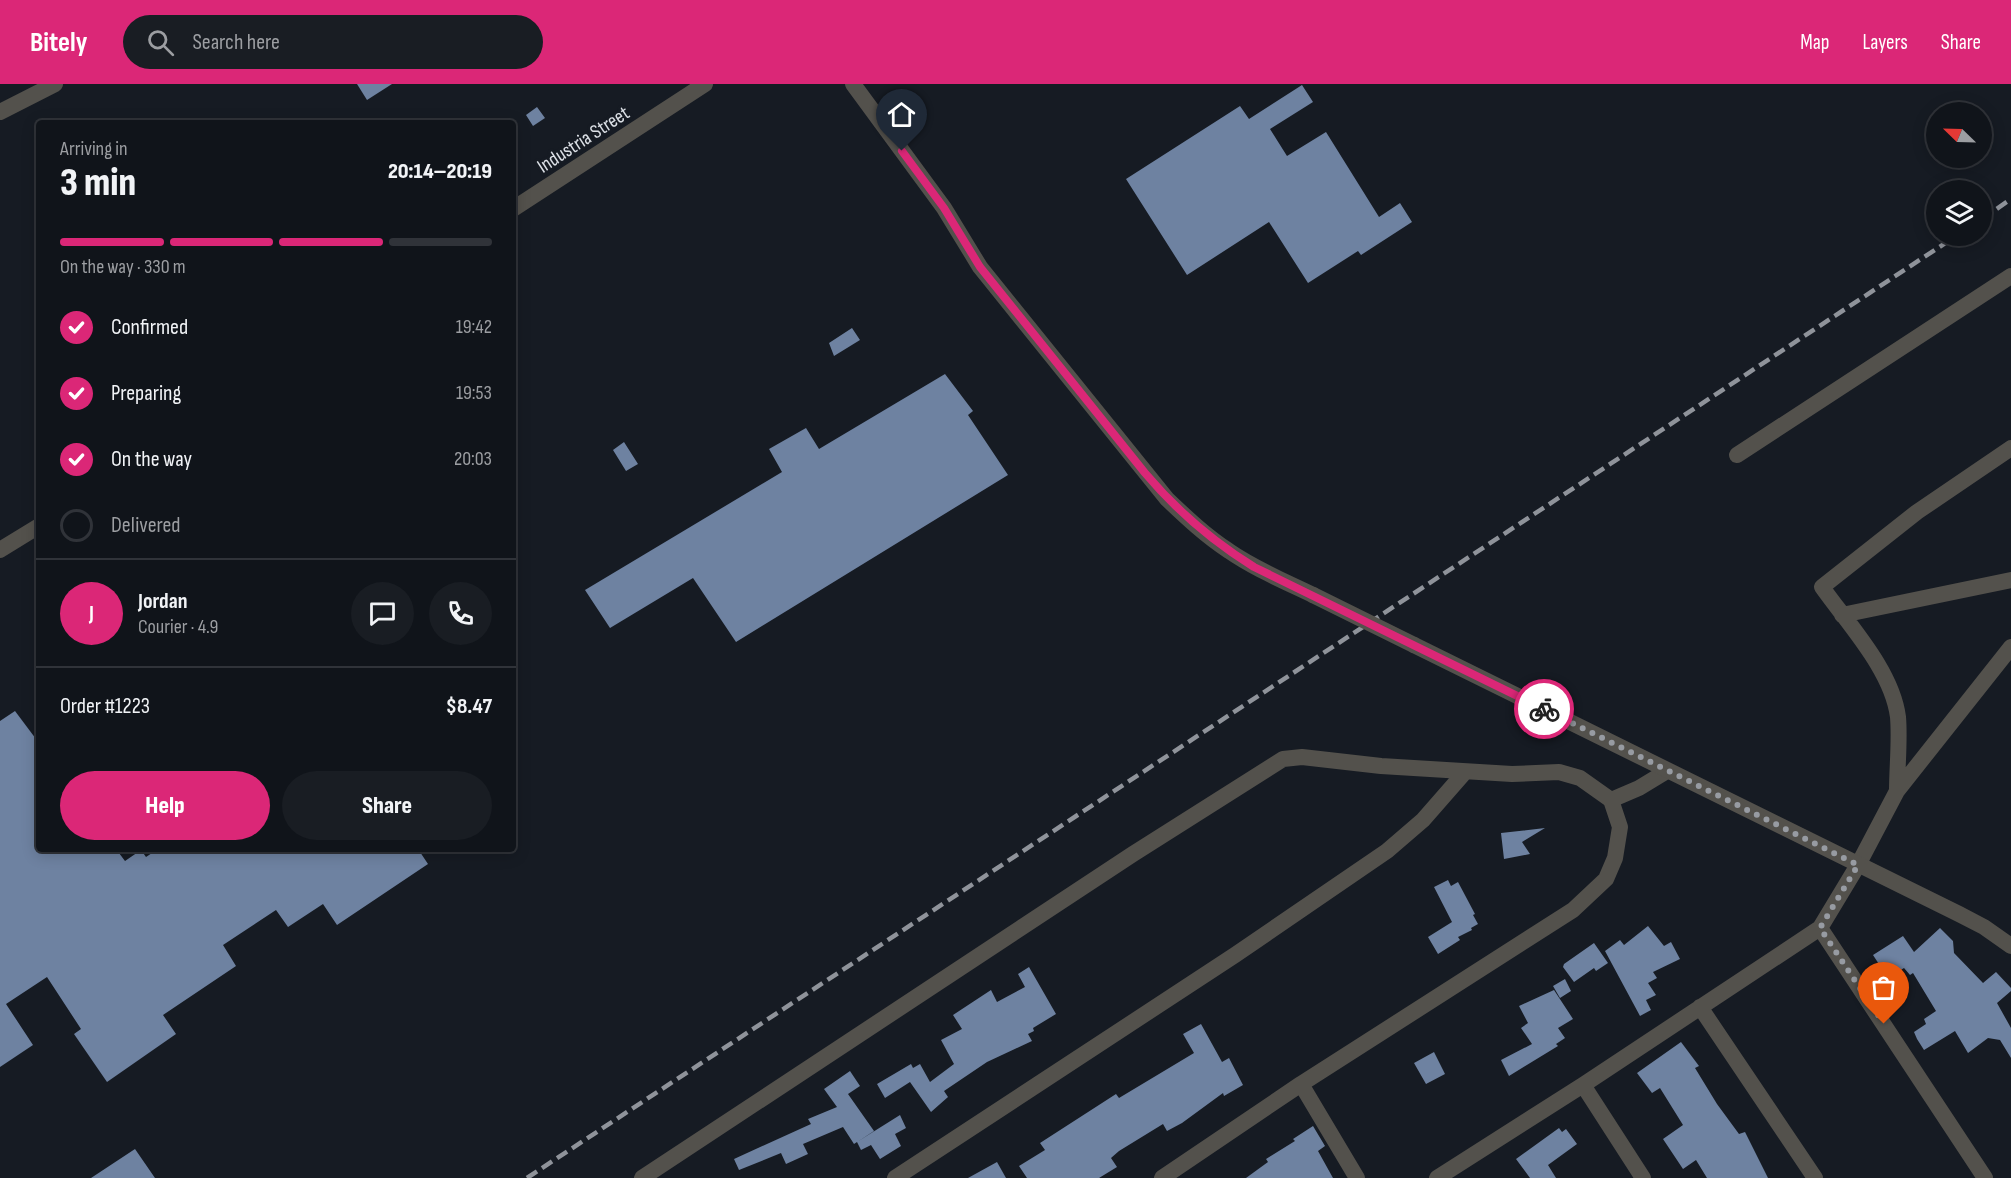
<!DOCTYPE html>
<html lang="en">
<head>
<meta charset="utf-8">
<style>
	body { margin:0; font-family:"Sofia Sans Condensed",sans-serif; background:#191d23; color:#f1f3f6; height:100vh; display:flex; flex-direction:column; font-size:22px; white-space:nowrap }
	* { box-sizing:border-box; margin:0 }
	p { font-size:20px; color:#9c9ea2 }
	.icon { flex:none; width:33px; height:33px; fill:none; stroke:currentColor; stroke-width:2; stroke-linecap:round; stroke-linejoin:round }
	.map { position:relative; flex:1; overflow:hidden }
	.panel { position:absolute; left:36px; top:36px; width:480px; height:732px; display:flex; flex-direction:column; background:#10141a; border-radius:6px; box-shadow:0 3px 15px #0003,0 0 0 2px #303339 }
	.panel>* { flex:none }
	.needle { width:39px; rotate:293deg }
	.buttons { position:absolute; left:1926px; top:18px; display:grid; gap:12px }
	.buttons a { display:grid; place-items:center; width:66px; height:66px; border-radius:50%; background:#10141a; box-shadow:0 3px 15px #0003,0 0 0 2px #303339; font-size:30px }
	.pin { position:absolute; display:grid; place-items:center; width:51px; height:51px; color:#fff; margin:-62px -26px; border-radius:50% 50% 50% 0; rotate:-45deg; box-shadow:0 0 6px #0007 }
	.pin .icon { rotate:45deg }
	.courier { position:absolute; display:grid; place-items:center; width:60px; height:60px; margin:-30px; border:4px solid #db2777; border-radius:50%; background:#fff; color:#222; box-shadow:0 2px 8px #0007 }
	.overview em { font-style:normal; font-weight:800 }
	.overview div { display:flex; flex-direction:column-reverse }
	.overview { display:flex; align-items:center; justify-content:space-between; height:102px; padding:0 24px }
	h1 { font-size:39px; font-weight:800; line-height:45px }
	.bar { display:grid; grid-template-columns:repeat(4,1fr); gap:9px 6px; align-content:center; height:72px; padding:0 24px }
	.bar i { height:8px; border-radius:4px; background:#303339 }
	.bar .current { background:#db2777 }
	.bar p { grid-column:span 4 }
	.line { display:flex; align-items:center; gap:15px; padding:0 24px; border-top:2px solid #303339 }
	.line div { flex:1 }
	.round { display:grid; place-items:center; flex:none; width:63px; height:63px; border-radius:32px; background:#191d23 }
	ol { padding:0 24px; list-style:none }
	li { display:flex; align-items:center; gap:18px; height:66px }
	li p { margin-inline-start:auto }
	li .icon { padding:6px; border-radius:50%; background:#db2777; color:#fff; stroke-width:4 }
	li:last-child { color:#9c9ea2 }
	li i { width:33px; height:33px; border:3px solid #303339; border-radius:50% }
	.action { display:flex; gap:12px; margin-top:auto; padding:12px 24px }
	.action a { flex:1; height:69px; border-radius:36px; background:#db2777; color:#fff; font-size:24px; font-weight:800; line-height:69px; text-align:center }
	.action a+a { background:#191d23; color:#f1f3f6 }
	header { display:flex; align-items:center; gap:36px; box-sizing:border-box; height:84px; padding:0 30px; background:#db2777; color:#fff }
	header strong { font-size:28px }
	nav { display:flex; gap:33px; margin-inline-start:auto; font-size:21px }
	.search { width:420px; height:54px; background:#191d23; display:flex; align-items:center; gap:15px; box-sizing:border-box; padding:0 21px; border-radius:33px; color:#9c9ea2; font-size:22px }
	.map>svg:first-child { display:block }
	.building { fill:#6e82a1 }
	.lines { fill:none; stroke-linecap:round; stroke-linejoin:round }
	.minor { stroke:#53514c; stroke-width:16 }
	.tertiary { stroke:#53514c; stroke-width:16 }
	.rail { stroke:#8f939a; stroke-width:4.5; stroke-dasharray:12 6; stroke-linecap:butt }
	.tertiary-bridge { stroke:#53514c; stroke-width:16 }
	.done { stroke:#979ba2; stroke-width:6; stroke-dasharray:0 10.8 }
	.route { stroke:#db2777; stroke-width:8 }
	.labels { text-anchor:middle; stroke-width:6; stroke-linejoin:round; paint-order:stroke }
	.street-label { font-size:20px; fill:#dce0e6; stroke:#161b23 }
</style>
</head>
<body>
<header>
<strong>Bitely</strong>
<div class="search"><svg class="icon" aria-label="search" viewBox="0 0 24 24"><circle cx="10" cy="10" r="6"/><path d="M15 15l6 6"/></svg>Search here</div>
<nav><a>Map</a><a>Layers</a><a>Share</a></nav>
</header>
<div class="map">
<svg width="2011" height="1094" viewBox="0 0 2011 1094">
	<rect width="100%" height="100%" fill="#161b23"/>
	<path class="building" d="M357,0H392L367,16Z
		M1302,1L1313,18L1270,45L1287,72L1326,48L1379,133L1400,119L1412,138L1361,171L1358,167L1308,199L1269,138L1187,191L1126,95L1240,22L1249,35Z
		M537,23L545,34L533,42L526,31Z
		M852,244L860,256L834,272L829,259Z
		M945,290L973,327L968,331L1008,391L736,558L693,494L610,544L585,506L782,388L769,365L806,344L819,365Z
		M624,358L638,380L626,387L613,366Z
		M15,627L39,659V765H116L125,777L141,766L146,773L158,765H418L428,780L337,841L323,820L288,843L276,826L223,861L236,882L163,931L176,950L107,998L74,950L81,945L47,893L6,920L33,961L0,983V637Z
		M1545,744L1522,758L1530,770L1504,775L1501,749Z
		M1448,796L1451,802L1458,798L1475,830L1473,831L1478,840L1471,844L1472,846L1458,853L1460,856L1438,870L1428,853L1452,838L1434,803Z
		M1648,842L1664,862L1671,858L1680,875L1653,888L1657,894L1648,899L1656,911L1646,916L1651,926L1640,932L1605,867L1620,856L1624,861Z
		M1940,844L1953,857L1954,869L1983,899L1996,888L2011,904V907L1997,919L2011,944V974L2000,956L1988,954L1968,969L1955,947L1924,966L1917,955L1914,948L1926,940L1924,935L1936,927L1913,889L1910,891L1904,884L1888,894L1873,871L1903,852L1914,868Z
		M1594,859L1608,879L1596,887L1594,884L1574,898L1563,883L1564,880Z
		M1029,883L1056,930L1033,944L1034,947L1028,950L1032,957L987,978L944,1007L948,1013L931,1028L910,998L885,1014L877,1000L911,980L913,984L920,980L930,998L954,980L941,956L962,945L953,931L991,906L997,918L1025,903L1018,890Z
		M1565,895L1571,907L1560,914L1553,902Z
		M1554,906L1573,935L1558,944L1565,954L1556,960L1558,962L1509,992L1501,976L1532,960L1521,944L1528,939L1519,922Z
		M1201,940L1222,978L1229,974L1243,1001L1224,1012L1223,1009L1182,1039L1167,1047L1163,1040L1119,1067L1111,1074L1117,1083L1099,1094H1027L1019,1082L1045,1066L1040,1059L1116,1010L1119,1014L1194,969L1183,950Z
		M1681,958L1699,982L1695,984L1717,1020L1739,1050L1745,1048L1768,1094H1707L1696,1076L1683,1085L1663,1055L1683,1041L1660,1004L1652,1009L1637,989Z
		M1434,968L1445,990L1426,1000L1414,979Z
		M850,987L860,1002L848,1010L874,1047L857,1058L900,1031L906,1044L895,1050L901,1062L880,1075L871,1061L861,1066L857,1058L854,1060L843,1043L803,1060L808,1070L786,1080L781,1069L739,1086L734,1075L811,1040L808,1035L837,1023L824,1005Z
		M1313,1042L1325,1062L1318,1067L1333,1094H1246L1268,1078L1266,1075L1295,1057L1293,1055Z
		M1559,1044L1562,1048L1566,1045L1577,1060L1548,1081L1556,1094H1530L1516,1075Z
		M135,1065L155,1094H91Z
		M997,1078L1006,1094H968Z"/>
	<g class="lines">
		<path class="minor" d="M0,28L55,0
			M513,125L705,0
			M1737,371L2011,192
			M0,466L39,442
			M1842,531L2011,496
			M1897,707C1897,683 1900,657 1898,633C1892,586 1848,540 1822,503L1917,428L2011,364
			M1820,844L1985,1094
			M1700,923L1815,1094
			M1301,1000L1357,1094
			M1583,1001L1643,1094
			M642,1094L1133,770L1283,675L1302,673L1381,682L1512,690L1559,688L1580,694L1611,716L1639,704L1667,687
			M895,1094L1235,871L1387,767L1423,736L1465,688
			M1162,1094L1301,1000L1573,826L1606,795L1615,774L1620,743L1611,716
			M1437,1094L1583,1001L1820,844L1858,781L1897,707L2011,563"/>
		<path class="tertiary" d="M853,0L944,124L980,183L1167,415C1187,434 1206,452 1229,467C1255,485 1284,497 1313,511
			M1414,561L1959,830L1984,843L2011,862"/>
		<path class="rail" d="M1982,135L2011,115
			M527,1094L1956,152"/>
		<path class="tertiary-bridge" d="M1313,511L1414,561"/>
	</g>
	<g class="lines">
		<path class="done" d="M1544,625L1858,781L1820,844L1884,940"/>
		<path class="route" d="M902,67L944,124L980,183L1145,389C1177,427 1212,457 1254,483L1544,625"/>
	</g>
	<g class="labels">
		<g class="street-label">
			<text transform="translate(583 55) rotate(-33)" y="7">Industria Street</text>
		</g>
	</g>
</svg>
<div class="buttons">
<a><svg class="needle" viewBox="-14 -14 28 28"><path d="M0-13l5 13h-10z" fill="#e53935"/><path d="M0 13l5-13h-10z" fill="#9c9ea2"/></svg></a>
<a><svg class="icon" aria-label="layers" viewBox="0 0 24 24"><path d="M12 4l9 5-9 5-9-5zM3 14l9 5 9-5"/></svg></a>
</div>
<div class="pin" style="left:1884px;top:940px;background:#ea580c"><svg class="icon" aria-label="bag" viewBox="0 0 24 24"><path d="M5 8h14l-1 12H6zM9 8a3 3 0 0 1 6 0"/></svg></div>
<div class="pin" style="left:902px;top:67px;background:#1f2937"><svg class="icon" aria-label="home" viewBox="0 0 24 24"><path d="M3 11l9-7 9 7M6 9v11h12V9"/></svg></div>
<div class="courier" style="left:1544px;top:625px"><svg class="icon" aria-label="bike" viewBox="0 0 24 24"><circle cx="6" cy="16" r="4"/><circle cx="18" cy="16" r="4"/><path d="M6 16l4-8h5l3 8M10 8l3 8H6M13 5h3"/></svg></div>
<section class="panel">
<div class="overview"><div><h1>3 min</h1><p>Arriving in</p></div><em>20:14–20:19</em></div>
<div class="bar"><i class="current"></i><i class="current"></i><i class="current"></i><i></i><p>On the way · 330 m</p></div>
<ol>
<li><svg class="icon" aria-label="check" viewBox="0 0 24 24"><path d="M5 12l5 5 9-10"/></svg>Confirmed<p>19:42</p></li>
<li><svg class="icon" aria-label="check" viewBox="0 0 24 24"><path d="M5 12l5 5 9-10"/></svg>Preparing<p>19:53</p></li>
<li><svg class="icon" aria-label="check" viewBox="0 0 24 24"><path d="M5 12l5 5 9-10"/></svg>On the way<p>20:03</p></li>
<li><i></i>Delivered</li>
</ol>
<div class="line" style="height:108px"><b class="round" style="background:#db2777;color:#fff">J</b><div><b>Jordan</b><p>Courier · 4.9</p></div><a class="round"><svg class="icon" aria-label="chat" viewBox="0 0 24 24"><path d="M4 5h16v11H9l-5 4z"/></svg></a><a class="round"><svg class="icon" aria-label="phone" viewBox="0 0 24 24"><path d="M5 4h4l2 5-3 2q2 4 5 5l2-3 5 2v4C11 20 4 13 5 4z"/></svg></a></div>
<div class="line" style="height:78px"><div>Order #1223</div><b>$8.47</b></div>
<div class="action"><a>Help</a><a>Share</a></div>
</section>
</div>
</body>
</html>
